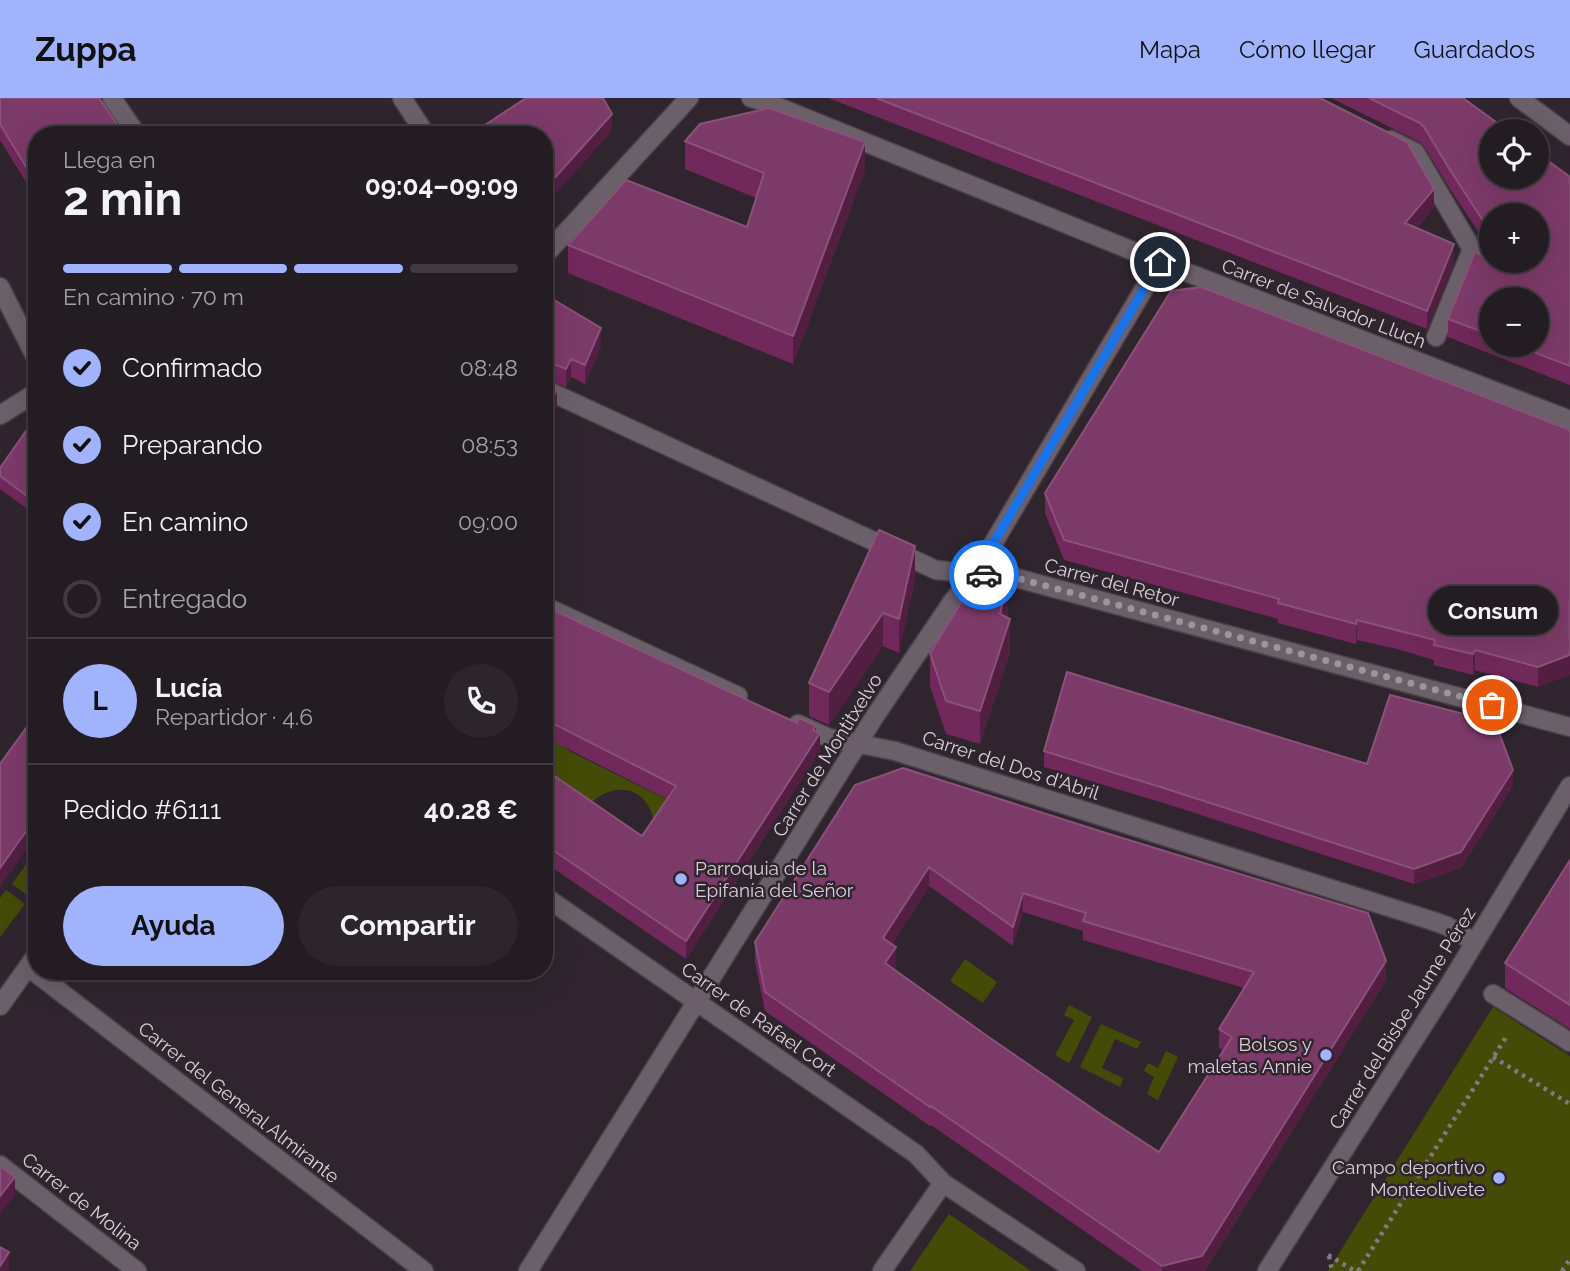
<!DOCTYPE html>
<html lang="es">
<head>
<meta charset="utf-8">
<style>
	body { margin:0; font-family:Raleway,sans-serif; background:#2c252b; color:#f1f3f6; height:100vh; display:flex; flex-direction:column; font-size:26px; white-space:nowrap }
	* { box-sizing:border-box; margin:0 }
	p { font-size:23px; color:#a3a1a6 }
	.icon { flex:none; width:38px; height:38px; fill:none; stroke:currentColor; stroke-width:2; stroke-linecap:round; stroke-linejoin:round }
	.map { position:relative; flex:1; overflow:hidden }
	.sheet { position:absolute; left:28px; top:28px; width:525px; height:854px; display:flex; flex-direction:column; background:#241c23; border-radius:28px; box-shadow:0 7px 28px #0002,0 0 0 2px #413a41 }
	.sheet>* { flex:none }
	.controls { position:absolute; left:1479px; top:21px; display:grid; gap:14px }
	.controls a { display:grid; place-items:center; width:70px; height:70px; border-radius:50%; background:#241c23; box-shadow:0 7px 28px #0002,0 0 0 2px #413a41; font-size:35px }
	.pin { position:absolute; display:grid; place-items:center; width:60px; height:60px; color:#fff; margin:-30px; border:4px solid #fff; border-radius:50%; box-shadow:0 2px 7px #0007 }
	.courier { position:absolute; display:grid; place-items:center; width:70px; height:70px; margin:-35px; border:5px solid #1a73e8; border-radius:50%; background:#fff; color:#222; box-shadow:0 2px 9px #0007 }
	.bubble { position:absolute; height:49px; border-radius:24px; background:#241c23; box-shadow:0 7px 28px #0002,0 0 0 2px #413a41; font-size:23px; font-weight:700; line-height:49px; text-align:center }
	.summary em { font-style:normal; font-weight:700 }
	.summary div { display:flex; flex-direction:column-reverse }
	.summary { display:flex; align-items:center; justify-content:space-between; height:119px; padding:0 35px }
	h1 { font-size:46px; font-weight:700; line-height:52px }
	.bar { display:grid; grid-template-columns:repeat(4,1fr); gap:10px 7px; align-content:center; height:84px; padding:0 35px }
	.bar i { height:9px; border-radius:5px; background:#413a41 }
	.bar .current { background:#a1b3fd }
	.bar p { grid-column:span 4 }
	.line { display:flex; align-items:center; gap:18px; padding:0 35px; border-top:2px solid #413a41 }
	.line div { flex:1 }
	.round { display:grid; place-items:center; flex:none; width:74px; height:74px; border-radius:37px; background:#2c252b }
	ol { padding:0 35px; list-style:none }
	li { display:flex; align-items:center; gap:21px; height:77px }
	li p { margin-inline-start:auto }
	li .icon { padding:7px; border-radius:50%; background:#a1b3fd; color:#111; stroke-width:4 }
	li:last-child { color:#a3a1a6 }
	li i { width:38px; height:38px; border:4px solid #413a41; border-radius:50% }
	.action { display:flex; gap:14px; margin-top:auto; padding:14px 35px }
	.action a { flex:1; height:80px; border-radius:42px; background:#a1b3fd; color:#111; font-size:28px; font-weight:700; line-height:80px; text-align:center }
	.action a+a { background:#2c252b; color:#f1f3f6 }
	header { display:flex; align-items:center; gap:42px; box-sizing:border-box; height:98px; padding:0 35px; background:#a1b3fd; color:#111 }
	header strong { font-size:33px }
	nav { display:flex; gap:38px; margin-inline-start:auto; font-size:24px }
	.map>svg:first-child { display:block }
	.green { fill:#444b07 }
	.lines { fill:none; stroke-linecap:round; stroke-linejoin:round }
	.minor-casing { stroke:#4a4049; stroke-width:21 }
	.path { stroke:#827982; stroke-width:4.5; stroke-dasharray:3.5 5; stroke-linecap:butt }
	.minor { stroke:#6b5f6a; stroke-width:18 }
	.wall { fill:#71285a; fill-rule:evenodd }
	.shaded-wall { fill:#521f43 }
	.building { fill:#7c3a68; stroke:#8a5179; stroke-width:2; fill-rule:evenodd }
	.done { stroke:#9d949c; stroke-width:7; stroke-dasharray:0 12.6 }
	.route { stroke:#1a73e8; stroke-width:9 }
	.poi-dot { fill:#a1b3fd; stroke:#30252f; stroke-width:2.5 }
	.labels { text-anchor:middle; stroke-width:5; stroke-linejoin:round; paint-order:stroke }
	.street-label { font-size:19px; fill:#d7d0d7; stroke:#30252f }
	.poi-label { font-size:19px; fill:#d7d0d7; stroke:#30252f; text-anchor:end }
</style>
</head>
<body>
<header>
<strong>Zuppa</strong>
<nav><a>Mapa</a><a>Cómo llegar</a><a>Guardados</a></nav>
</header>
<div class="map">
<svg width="1570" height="1173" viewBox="0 0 1570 1173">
	<rect width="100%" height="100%" fill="#30252f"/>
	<path class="green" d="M544,635L571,654L676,706L654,723C647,689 616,683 592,704L544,673Z
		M37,751V790L30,799L12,786Z
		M6,792L25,806L0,839V800Z
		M965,861L997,884L983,905L950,883Z
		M1069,907L1092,919L1069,965L1055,957L1074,922L1064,917Z
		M1493,909L1570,958V1173H1328Z
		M1101,926L1141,944L1137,951L1115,941L1102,970L1123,980L1120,989L1080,969Z
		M1166,953L1178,959L1158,1002L1147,996L1154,979L1144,973L1148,965L1158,970Z
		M949,1116L1031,1173H910Z"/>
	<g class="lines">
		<g class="minor-casing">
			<path id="minor" d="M112,0L137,37
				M402,0L426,37
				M751,0L766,4L1160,164L1570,322
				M1519,0L1570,38
				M1391,42L1415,54L1472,151L1436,239
				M544,158L689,0
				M0,189L37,262
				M544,291L936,472L975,476L1009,478L1570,629
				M0,317L37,294
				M544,508L738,598
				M798,626L829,640L895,653L1433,823L1447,828L1474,844
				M544,798L916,1056L943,1085L1076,1173
				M28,869L424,1173
				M1493,896L1570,944
				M0,908L37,856
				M0,1067L137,1173
				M528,1173L875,618L952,504L975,476L1160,164
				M882,1173L943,1085
				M1267,1173L1449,887L1570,688"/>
		</g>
		<path class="path" d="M1493,959L1570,1006
			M1328,1157L1355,1173
			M1329,1158L1332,1173
			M1358,1173L1508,936
			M1562,1173L1570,1161"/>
		<use href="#minor" class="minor"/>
	</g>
	<path class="wall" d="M0,0L37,37V102L0,42Z
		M828,0H1320L1434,109L1417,130L1454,164L1427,231Z
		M1331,0H1463L1570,79V287L1448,239V221L1498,164L1497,163H1536L1491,117V153L1450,91L1424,48L1420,44ZM1491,201L1536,247H1491Z
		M685,43L865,72L793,266L568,175V147L747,129L756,100L685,71Z
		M544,196L601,248L585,286L571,279L566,289L544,280Z
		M1570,332L1538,589L1475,572L1473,577L1434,567V562L1397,551L1357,542L1356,546L1278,525V521L1064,462L1045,415V395Z
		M37,341L26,410L0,391V370Z
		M915,481L899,555L883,548L829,627L809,618V585Z
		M544,508L816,634L820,653L686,861L544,764V671L642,738L667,701L544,639Z
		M1008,516L1007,520L1010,554L980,646L946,636L930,588V555Z
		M1044,653L1367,666L1513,688L1461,770L1414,786L1170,707L1044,669Z
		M855,687L1386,882L1205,1173H1142L931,1027L930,1028L765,913L755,864V844ZM929,788L1013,848L1023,814L1083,833V842L1244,890L1219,931V950L1223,952L1159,1054L1102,1017L990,940L894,871L896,868L892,846Z
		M1570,762V931L1505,890V865Z"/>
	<path class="shaded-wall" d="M612,16V33L544,109V92Z
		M865,44V72L793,266V238Z
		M1434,91V109L1405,143V125Z
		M1454,146V164L1427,231V213Z
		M601,230V248L585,286V267Z
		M571,261V279L566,289V271Z
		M557,291V309L544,336V318Z
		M37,383V396L26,410V397Z
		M915,448V481L899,555V521Z
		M1008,482V516L1000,550V516Z
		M883,515V548L829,627V594Z
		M1010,521V554L980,646V613Z
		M1357,522V542L1356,546V526Z
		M1475,552V572L1473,577V556Z
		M1570,557V577L1538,589V569Z
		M816,628V641L820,635V653L686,861V843Z
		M1513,672V688L1461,770L1414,786V771Z
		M37,718V737L0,789V770Z
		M929,769V788L883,859V840Z
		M1023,795V814L1013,848V829Z
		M896,849V868L885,884V865Z
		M1386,863V882L1205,1173H1162V1168Z
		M15,1079V1097L0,1116V1098Z
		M9,1154V1172L0,1173V1168Z"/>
	<path class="building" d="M0,0H99L124,37H37V87L0,26Z
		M526,0H603L612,16L544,92V37H470Z
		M876,0H1320L1407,44L1434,91L1405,125L1454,146L1427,213Z
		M1369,0H1463L1508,33H1491V79H1536V54L1570,79V268L1515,247H1536V201H1491V237L1448,221L1475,154L1491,161V163H1495L1515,171L1510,163H1536V117H1491V135L1450,72L1424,29L1420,25Z
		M769,10L865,44L793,238L568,147L626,82L747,129L764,75L685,43L700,26Z
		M1201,189L1570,332V557L1538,569L1475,552L1473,556L1434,547L1435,542L1357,522L1356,526L1278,505L1279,501L1064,442L1045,395L1171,193Z
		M544,196L601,230L585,267L571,261L566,271L544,262Z
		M544,285L557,291L544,318Z
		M26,333L37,341V383L26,397L0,378V370Z
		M879,432L915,448L899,521L883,515L829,594L809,585Z
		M1008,482L1000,516L1010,521L980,613L946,603L930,555L964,500Z
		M544,508L797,625L799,620L816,628L813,632L820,635L686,843L544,746V671L642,738L676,688L544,621Z
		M1067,574L1367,666L1390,597L1495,624L1513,672L1461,754L1414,771L1170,692L1044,653Z
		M37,615V718L0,770V666Z
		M903,670L1109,736L1368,815L1386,863L1202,1158L1162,1168L931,1008L930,1009L765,894L755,844L855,687ZM929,769L1013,829L1023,795L1086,815L1083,823L1254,874L1219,931L1232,939L1159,1054L1102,1017L990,940L885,865L896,849L883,840Z
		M1570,762V907L1505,865Z
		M0,1068L15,1079L0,1098Z
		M0,1149L9,1154L0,1168Z"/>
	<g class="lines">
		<path class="done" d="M984,477L1009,478L1492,607"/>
		<path class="route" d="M984,477L975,476L1160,164"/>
	</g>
	<g class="poi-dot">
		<circle cx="681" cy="781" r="7"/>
		<circle cx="1326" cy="957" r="7"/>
		<circle cx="1499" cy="1080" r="7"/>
	</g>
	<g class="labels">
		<g class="street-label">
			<text transform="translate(1324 205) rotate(21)" y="7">Carrer de Salvador Lluch</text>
			<text transform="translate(1112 484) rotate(15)" y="7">Carrer del Retor</text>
			<text transform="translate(827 657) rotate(-58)" y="7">Carrer de Montitxelvo</text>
			<text transform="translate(1011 667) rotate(18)" y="7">Carrer del Dos d'Abril</text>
			<text transform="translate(1402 920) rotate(-58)" y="7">Carrer del Bisbe Jaume Pérez</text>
			<text transform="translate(759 921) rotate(35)" y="7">Carrer de Rafael Cort</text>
			<text transform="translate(239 1004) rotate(38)" y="7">Carrer del General Almirante</text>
			<text transform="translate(82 1103) rotate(38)" y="7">Carrer de Molina</text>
		</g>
		<g class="poi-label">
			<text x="695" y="777" text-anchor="start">Parroquia de la<tspan x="695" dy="22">Epifanía del Señor</tspan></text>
			<text x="1312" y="953">Bolsos y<tspan x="1312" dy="22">maletas Annie</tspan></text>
			<text x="1485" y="1076">Campo deportivo<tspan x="1485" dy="22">Monteolivete</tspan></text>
		</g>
	</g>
</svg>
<div class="controls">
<a><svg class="icon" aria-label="locate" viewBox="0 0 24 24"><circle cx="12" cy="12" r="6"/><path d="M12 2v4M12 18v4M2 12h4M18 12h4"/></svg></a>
<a>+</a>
<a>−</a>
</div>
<div class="pin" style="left:1492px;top:607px;background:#ea580c"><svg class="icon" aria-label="bag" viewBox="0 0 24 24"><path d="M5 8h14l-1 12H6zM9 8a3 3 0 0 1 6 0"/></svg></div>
<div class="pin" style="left:1160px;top:164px;background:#1f2937"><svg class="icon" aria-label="home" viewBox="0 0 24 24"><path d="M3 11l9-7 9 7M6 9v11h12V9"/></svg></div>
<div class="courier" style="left:984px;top:477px"><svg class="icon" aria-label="car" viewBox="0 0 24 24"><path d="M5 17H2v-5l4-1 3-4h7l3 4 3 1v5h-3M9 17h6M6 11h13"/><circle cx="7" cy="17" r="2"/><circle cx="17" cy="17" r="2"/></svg></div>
<div class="bubble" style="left:1428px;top:488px;width:130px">Consum</div>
<section class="sheet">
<div class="summary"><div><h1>2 min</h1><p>Llega en</p></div><em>09:04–09:09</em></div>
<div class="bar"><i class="current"></i><i class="current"></i><i class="current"></i><i></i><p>En camino · 70 m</p></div>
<ol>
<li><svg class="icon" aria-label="check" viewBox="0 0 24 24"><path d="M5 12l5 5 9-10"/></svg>Confirmado<p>08:48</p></li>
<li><svg class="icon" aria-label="check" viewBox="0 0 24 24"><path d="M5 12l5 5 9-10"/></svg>Preparando<p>08:53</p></li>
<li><svg class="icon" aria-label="check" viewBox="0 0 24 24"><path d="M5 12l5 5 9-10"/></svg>En camino<p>09:00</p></li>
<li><i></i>Entregado</li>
</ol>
<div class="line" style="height:126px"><b class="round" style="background:#a1b3fd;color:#111">L</b><div><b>Lucía</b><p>Repartidor · 4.6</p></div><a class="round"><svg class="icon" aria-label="phone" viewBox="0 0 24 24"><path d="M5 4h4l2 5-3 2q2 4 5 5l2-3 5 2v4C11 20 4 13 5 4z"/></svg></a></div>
<div class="line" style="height:91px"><div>Pedido #6111</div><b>40.28 €</b></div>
<div class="action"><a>Ayuda</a><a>Compartir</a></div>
</section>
</div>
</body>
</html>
